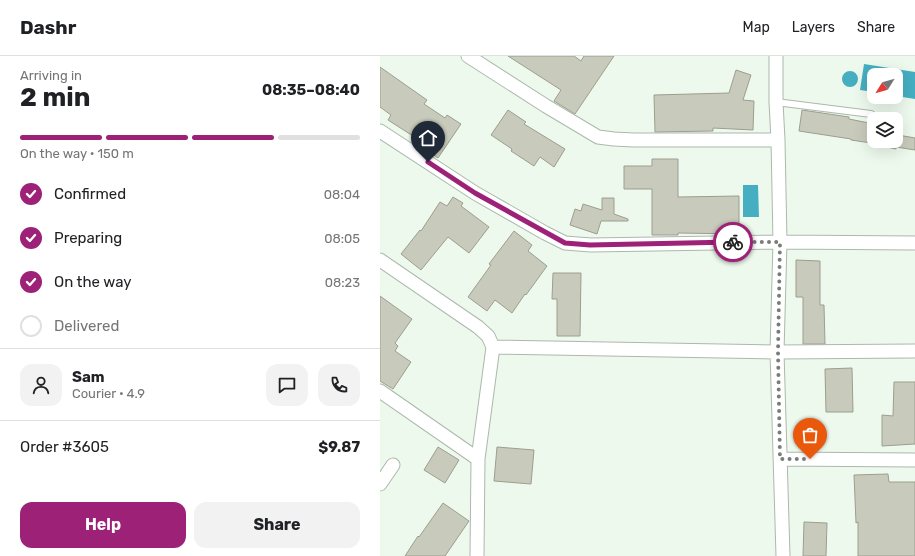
<!DOCTYPE html>
<html lang="en">
<head>
<meta charset="utf-8">
<style>
	body { margin:0; font-family:Rubik,sans-serif; background:#f2f2f2; color:#202124; height:100vh; display:flex; flex-direction:column; font-size:15px; white-space:nowrap }
	* { box-sizing:border-box; margin:0 }
	p { font-size:13px; color:#757577 }
	.icon { flex:none; width:22px; height:22px; fill:none; stroke:currentColor; stroke-width:2; stroke-linecap:round; stroke-linejoin:round }
	.map { position:relative; flex:1; overflow:hidden }
	.sheet { display:flex; flex-direction:column; background:#fff; width:380px }
	.sheet>* { flex:none }
	.needle { width:26px; rotate:233deg }
	.buttons { position:absolute; left:487px; top:12px; display:grid; gap:8px }
	.buttons a { display:grid; place-items:center; width:36px; height:36px; border-radius:8px; background:#fff; box-shadow:0 4px 16px #0002; font-size:20px }
	.pin { position:absolute; display:grid; place-items:center; width:34px; height:34px; color:#fff; margin:-41px -17px; border-radius:50% 50% 50% 0; rotate:-45deg; box-shadow:0 0 4px #0007 }
	.pin .icon { rotate:45deg }
	.courier { position:absolute; display:grid; place-items:center; width:40px; height:40px; margin:-20px; border:3px solid #9d2177; border-radius:50%; background:#fff; color:#222; box-shadow:0 1px 5px #0007 }
	.headline em { font-style:normal; font-weight:700 }
	.headline div { display:flex; flex-direction:column-reverse }
	.headline { display:flex; align-items:center; justify-content:space-between; height:68px; padding:0 20px }
	h1 { font-size:26px; font-weight:700; line-height:30px }
	.bar { display:grid; grid-template-columns:repeat(4,1fr); gap:6px 4px; align-content:center; height:48px; padding:0 20px }
	.bar i { height:5px; border-radius:3px; background:#e0e0e0 }
	.bar .current { background:#9d2177 }
	.bar p { grid-column:span 4 }
	.line { display:flex; align-items:center; gap:10px; padding:0 20px; border-top:1px solid #e0e0e0 }
	.line div { flex:1 }
	.round { display:grid; place-items:center; flex:none; width:42px; height:42px; border-radius:12px; background:#f2f2f2 }
	ol { padding:0 20px; list-style:none }
	li { display:flex; align-items:center; gap:12px; height:44px }
	li p { margin-inline-start:auto }
	li .icon { padding:4px; border-radius:50%; background:#9d2177; color:#fff; stroke-width:4 }
	li:last-child { color:#757577 }
	li i { width:22px; height:22px; border:2px solid #e0e0e0; border-radius:50% }
	.primary-button { display:flex; gap:8px; margin-top:auto; padding:8px 20px }
	.primary-button a { flex:1; height:46px; border-radius:12px; background:#9d2177; color:#fff; font-size:16px; font-weight:700; line-height:46px; text-align:center }
	.primary-button a+a { background:#f2f2f2; color:#202124 }
	header { display:flex; align-items:center; gap:24px; box-sizing:border-box; height:56px; padding:0 20px; background:#fff; border-bottom:1px solid #e0e0e0 }
	header strong { font-size:19px }
	nav { display:flex; gap:22px; margin-inline-start:auto; font-size:14px }
	main { display:flex; flex:1; min-height:0 }
	.map>svg:first-child { display:block }
	.water { fill:#45afc1 }
	.building { fill:#c8cabb; stroke:#9c9e8f }
	.lines { fill:none; stroke-linecap:round; stroke-linejoin:round }
	.lane-casing { stroke:#acb8ad; stroke-width:8 }
	.street-casing { stroke:#acb8ad; stroke-width:15 }
	.lane { stroke:#fff; stroke-width:6 }
	.street { stroke:#fff; stroke-width:13 }
	.done { stroke:#777e77; stroke-width:4; stroke-dasharray:0 7.2 }
	.route { stroke:#9d2177; stroke-width:5 }
</style>
</head>
<body>
<header>
<strong>Dashr</strong>
<nav><a>Map</a><a>Layers</a><a>Share</a></nav>
</header>
<main>
<section class="sheet">
<div class="headline"><div><h1>2 min</h1><p>Arriving in</p></div><em>08:35–08:40</em></div>
<div class="bar"><i class="current"></i><i class="current"></i><i class="current"></i><i></i><p>On the way · 150 m</p></div>
<ol>
<li><svg class="icon" aria-label="check" viewBox="0 0 24 24"><path d="M5 12l5 5 9-10"/></svg>Confirmed<p>08:04</p></li>
<li><svg class="icon" aria-label="check" viewBox="0 0 24 24"><path d="M5 12l5 5 9-10"/></svg>Preparing<p>08:05</p></li>
<li><svg class="icon" aria-label="check" viewBox="0 0 24 24"><path d="M5 12l5 5 9-10"/></svg>On the way<p>08:23</p></li>
<li><i></i>Delivered</li>
</ol>
<div class="line" style="height:72px"><a class="round"><svg class="icon" aria-label="person" viewBox="0 0 24 24"><circle cx="12" cy="8" r="4"/><path d="M4 21q1-7 8-7t8 7"/></svg></a><div><b>Sam</b><p>Courier · 4.9</p></div><a class="round"><svg class="icon" aria-label="chat" viewBox="0 0 24 24"><path d="M4 5h16v11H9l-5 4z"/></svg></a><a class="round"><svg class="icon" aria-label="phone" viewBox="0 0 24 24"><path d="M5 4h4l2 5-3 2q2 4 5 5l2-3 5 2v4C11 20 4 13 5 4z"/></svg></a></div>
<div class="line" style="height:52px"><div>Order #3605</div><b>$9.87</b></div>
<div class="primary-button"><a>Help</a><a>Share</a></div>
</section>
<div class="map">
<svg width="535" height="500" viewBox="0 0 535 500">
	<rect width="100%" height="100%" fill="#edf9ed"/>
	<path class="water" d="M484,8L535,16V43L516,40V19H494V36L480,34Z
		M462 23a8 8 0 1 1 16 0a8 8 0 1 1-16 0Z
		M363,129H378L379,161H363Z"/>
	<path class="building" d="M128,0H194L201,5L204,0H234L195,58L174,45L181,34Z
		M0,11L47,44L44,48L65,62L67,59L81,68L58,102L45,93L47,89L8,64L11,59L0,51Z
		M356,14L371,19L363,44L374,45L373,74L333,72V75L275,76L274,39L349,37Z
		M128,54L146,66L144,68L185,93L174,111L160,101L154,110L131,95L132,93L111,79Z
		M422,54L469,61V63L494,68V85H516V71L520,72L518,79L535,82V94L516,91V93L498,89V88L471,84V83L419,75Z
		M272,103H298V141L359,140V178L298,177V179H272V133H244V110H272Z
		M73,141L83,147L81,150L109,171L89,197L68,181L41,214L21,198L40,174L41,175L60,146L67,150Z
		M222,142H234V158L248,163V165H221L217,178L190,169L195,153L201,155L203,148L222,154Z
		M134,175L152,189L148,195L167,210L146,239L145,238L132,257L115,244L107,255L88,241L111,209L109,208Z
		M416,204L440,205V249H444L445,288H423V241H416Z
		M173,217H201L200,280H177V243H172Z
		M0,240L32,263L15,287L18,290L15,295L31,306L13,333L0,325Z
		M472,312L473,356H446L445,313Z
		M514,326H535V388L502,390V359L513,360Z
		M58,391L79,404L65,427L44,414Z
		M117,391L154,394L151,428L114,425Z
		M508,418L509,426H535V500H478V466L476,467L474,419Z
		M63,447L89,465L65,500H25L38,480L39,481Z
		M424,466L447,467L446,500H423Z"/>
	<g class="lines">
		<g class="lane-casing">
			<path id="lane" d="M396,46L491,58"/>
		</g>
		<g class="street-casing">
			<path id="street" d="M88,0L166,50L218,81L234,83L253,84H398
				M396,0V46L398,84L400,186L397,296L403,500
				M0,75L95,137L165,177L185,187L211,189L400,186L535,187
				M0,204L98,271L108,280L113,291L98,403L97,500
				M113,291L397,296L535,295
				M0,335L98,403
				M400,403L535,404
				M0,428L13,409"/>
		</g>
		<use href="#lane" class="lane"/>
		<use href="#street" class="street"/>
	</g>
	<g class="lines">
		<path class="done" d="M353,186H400L398,296L400,403H430"/>
		<path class="route" d="M48,106L95,137L185,187L210,189L353,186"/>
	</g>
</svg>
<div class="buttons">
<a><svg class="needle" viewBox="-14 -14 28 28"><path d="M0-13l5 13h-10z" fill="#e53935"/><path d="M0 13l5-13h-10z" fill="#757577"/></svg></a>
<a><svg class="icon" aria-label="layers" viewBox="0 0 24 24"><path d="M12 4l9 5-9 5-9-5zM3 14l9 5 9-5"/></svg></a>
</div>
<div class="pin" style="left:430px;top:403px;background:#ea580c"><svg class="icon" aria-label="bag" viewBox="0 0 24 24"><path d="M5 8h14l-1 12H6zM9 8a3 3 0 0 1 6 0"/></svg></div>
<div class="pin" style="left:48px;top:106px;background:#1f2937"><svg class="icon" aria-label="home" viewBox="0 0 24 24"><path d="M3 11l9-7 9 7M6 9v11h12V9"/></svg></div>
<div class="courier" style="left:353px;top:186px"><svg class="icon" aria-label="bike" viewBox="0 0 24 24"><circle cx="6" cy="16" r="4"/><circle cx="18" cy="16" r="4"/><path d="M6 16l4-8h5l3 8M10 8l3 8H6M13 5h3"/></svg></div>
</div>
</main>
</body>
</html>
